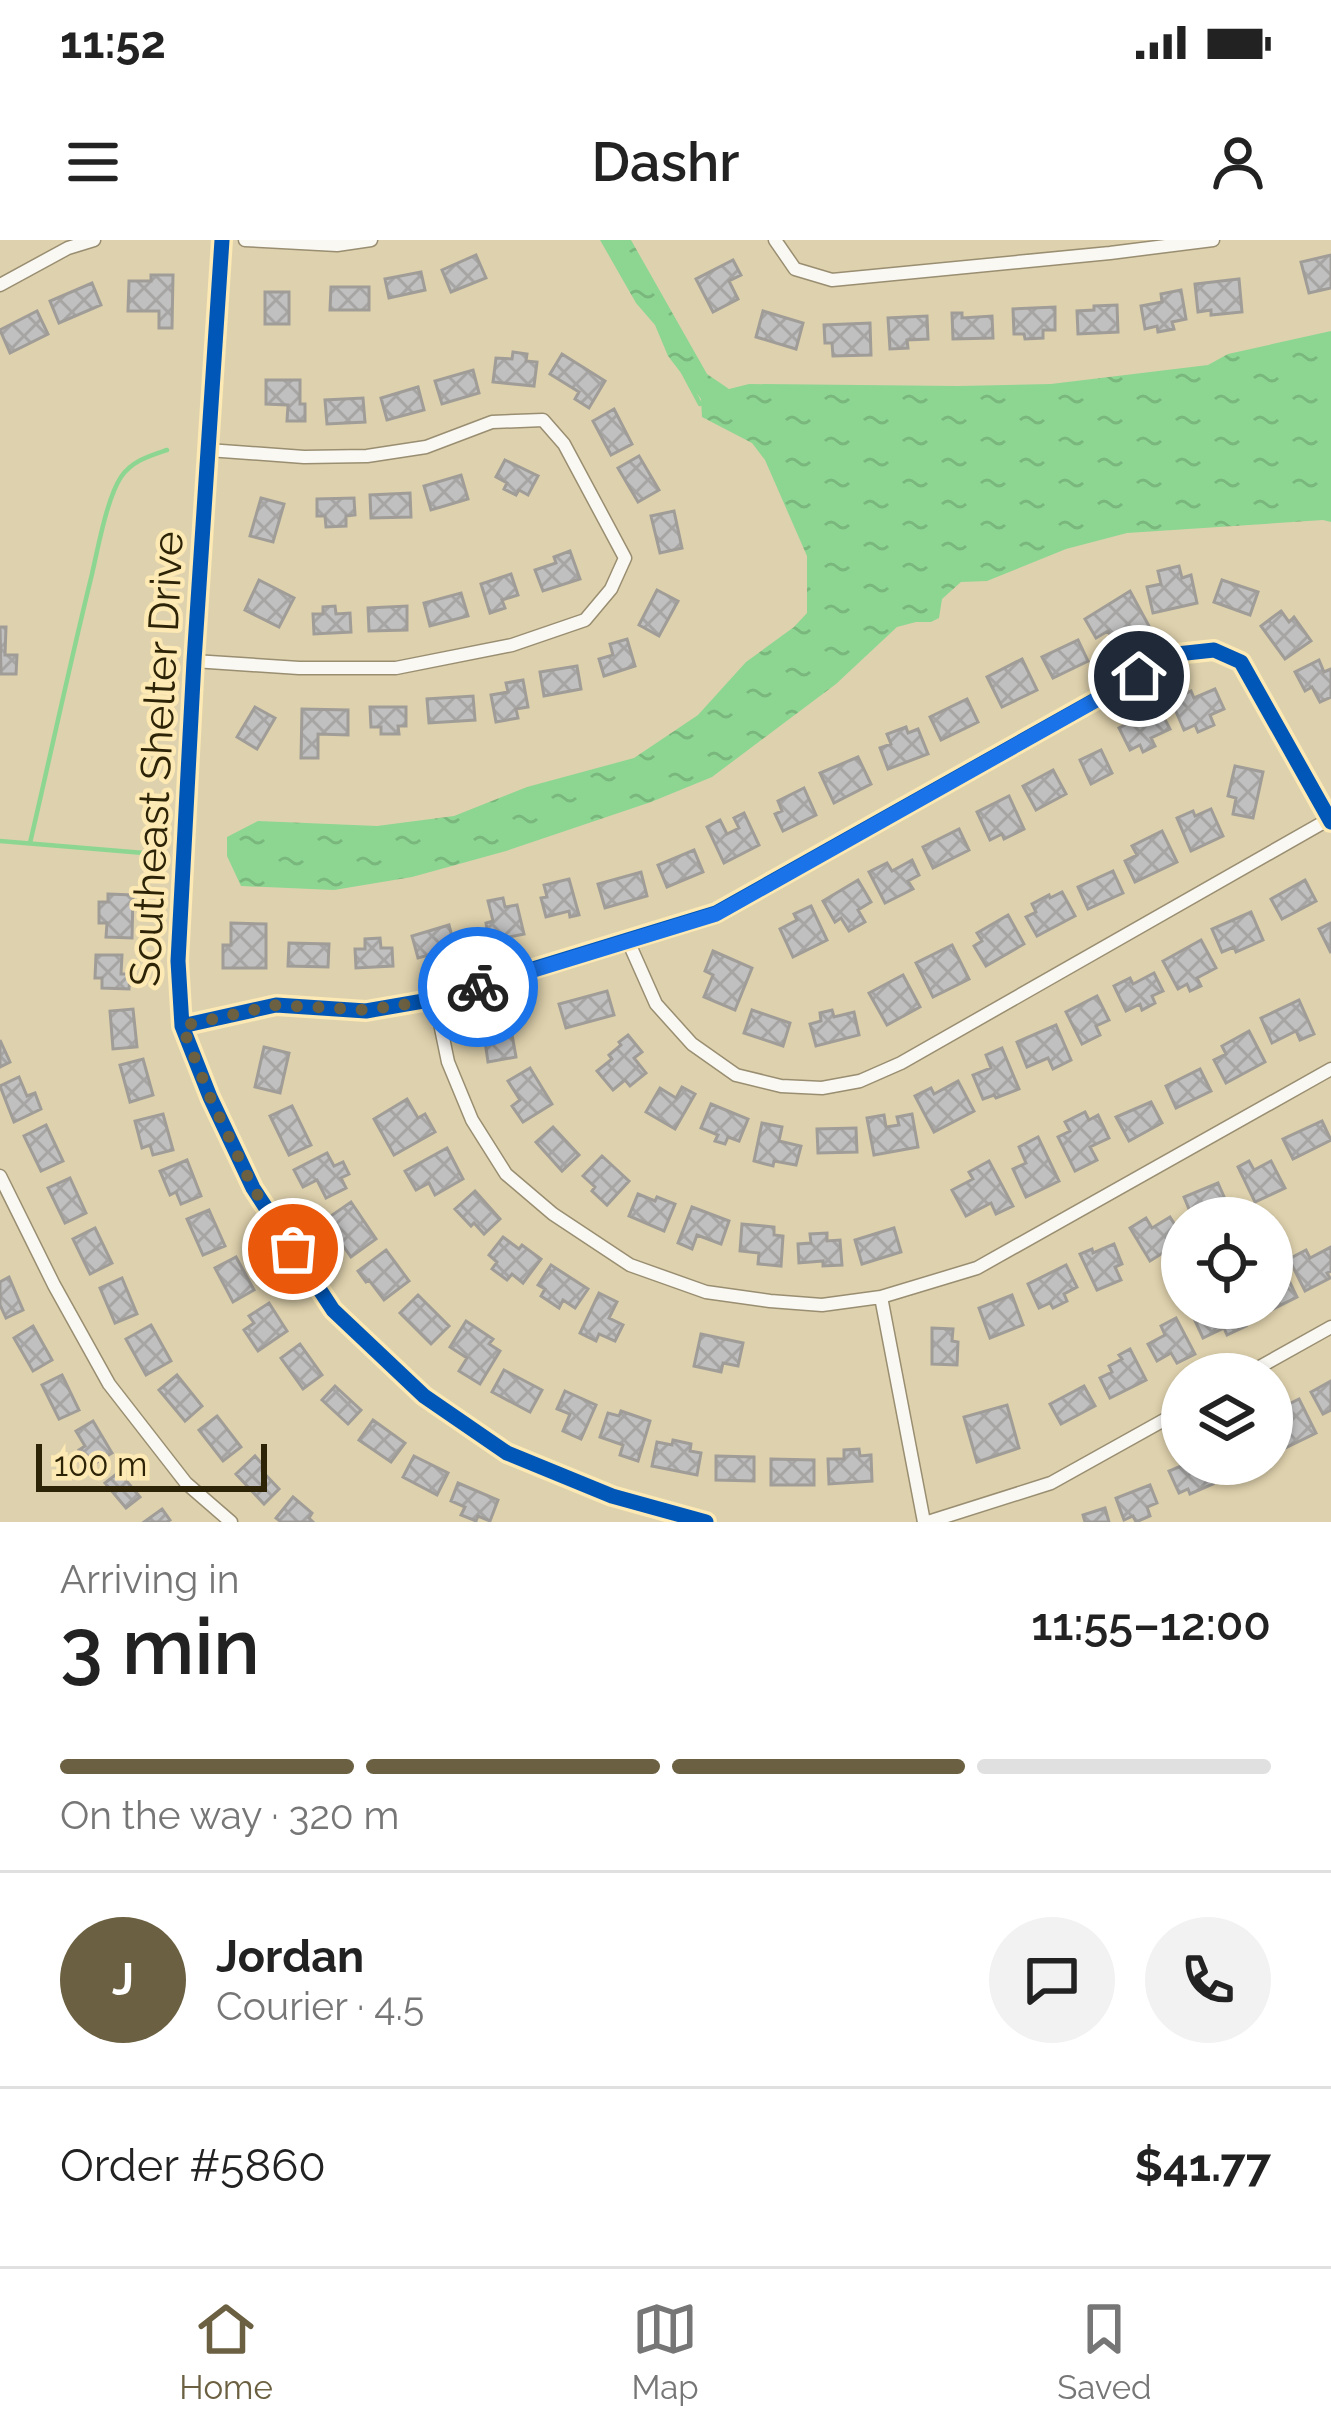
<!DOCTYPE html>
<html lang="en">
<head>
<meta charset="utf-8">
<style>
	body { margin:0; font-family:Raleway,sans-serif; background:#f2f2f2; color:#222; height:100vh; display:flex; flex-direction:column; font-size:45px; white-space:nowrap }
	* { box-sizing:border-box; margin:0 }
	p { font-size:39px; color:#767676 }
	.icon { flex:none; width:66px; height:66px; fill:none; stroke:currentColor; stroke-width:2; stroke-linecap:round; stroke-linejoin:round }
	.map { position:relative; height:1282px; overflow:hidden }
	.panel { display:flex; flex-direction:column; background:#fff; flex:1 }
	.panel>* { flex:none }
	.fabs { position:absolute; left:1161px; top:957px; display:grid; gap:24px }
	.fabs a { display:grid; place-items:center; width:132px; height:132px; border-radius:50%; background:#fff; box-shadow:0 3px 9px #0004; font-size:60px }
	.scale { position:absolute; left:36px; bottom:30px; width:231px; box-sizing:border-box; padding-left:12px; border:6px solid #2d2307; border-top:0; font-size:33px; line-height:42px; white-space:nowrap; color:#2d2307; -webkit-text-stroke:9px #fce9b3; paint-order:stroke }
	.pin { position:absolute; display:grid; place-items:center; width:102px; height:102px; color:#fff; margin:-51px; border:6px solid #fff; border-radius:50%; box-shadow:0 3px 12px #0007 }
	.courier { position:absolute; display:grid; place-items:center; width:120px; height:120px; margin:-60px; border:9px solid #1a73e8; border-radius:50%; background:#fff; color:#222; box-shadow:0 3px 15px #0007 }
	.overview em { font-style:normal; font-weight:600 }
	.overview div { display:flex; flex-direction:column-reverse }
	.overview { display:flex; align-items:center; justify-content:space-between; height:204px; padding:0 60px }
	h1 { font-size:78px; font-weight:600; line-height:90px }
	.bar { display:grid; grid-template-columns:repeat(4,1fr); gap:18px 12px; align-content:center; height:144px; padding:0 60px }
	.bar i { height:15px; border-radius:9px; background:#e0e0e0 }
	.bar .current { background:#6b6041 }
	.bar p { grid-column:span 4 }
	.line { display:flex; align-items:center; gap:30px; padding:0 60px; border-top:3px solid #e0e0e0 }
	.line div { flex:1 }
	.round { display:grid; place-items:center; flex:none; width:126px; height:126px; border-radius:63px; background:#f2f2f2 }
	.status { display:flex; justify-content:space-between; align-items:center; height:84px; padding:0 60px; background:#fff; direction:ltr }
	.status svg { height:33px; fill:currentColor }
	header { display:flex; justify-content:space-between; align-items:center; height:156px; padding:0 60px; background:#fff; font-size:54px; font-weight:600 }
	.tab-bar { display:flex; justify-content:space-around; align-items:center; height:168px; border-top:3px solid #e0e0e0; background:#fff; font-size:33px; color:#767676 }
	.tab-bar a { display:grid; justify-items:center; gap:6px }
	.tab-bar .current { color:#6b6041 }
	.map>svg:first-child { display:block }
	.water { fill:url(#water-ripples) }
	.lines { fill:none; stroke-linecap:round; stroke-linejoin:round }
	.stream { stroke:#8cd692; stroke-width:4.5 }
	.building { fill:url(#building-cross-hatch); stroke:#a09d98; stroke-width:3 }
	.street-casing { stroke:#998e71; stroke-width:15 }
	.street { stroke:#faf8f3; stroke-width:12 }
	.cycleway-casing { stroke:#fce9b3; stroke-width:22 }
	.cycleway { stroke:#0057b8; stroke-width:15 }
	.done { stroke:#6b6041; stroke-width:12; stroke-dasharray:0 21.6 }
	.route { stroke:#1a73e8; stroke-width:15 }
	.labels { text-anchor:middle; stroke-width:9; stroke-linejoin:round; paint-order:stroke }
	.street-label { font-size:42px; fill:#2d2307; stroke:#fce9b3 }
</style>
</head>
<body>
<div class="status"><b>11:52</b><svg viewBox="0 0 49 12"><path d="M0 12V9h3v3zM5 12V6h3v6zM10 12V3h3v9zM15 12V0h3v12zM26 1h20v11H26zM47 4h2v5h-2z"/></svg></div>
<header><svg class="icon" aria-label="menu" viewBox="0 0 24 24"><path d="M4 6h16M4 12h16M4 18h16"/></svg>Dashr<svg class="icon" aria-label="person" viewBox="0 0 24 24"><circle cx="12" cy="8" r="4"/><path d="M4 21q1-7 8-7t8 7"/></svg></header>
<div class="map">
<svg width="1331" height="1282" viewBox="0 0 1331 1282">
	<defs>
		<pattern id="water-ripples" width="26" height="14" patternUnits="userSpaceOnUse" patternTransform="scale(3)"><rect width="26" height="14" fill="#8cd692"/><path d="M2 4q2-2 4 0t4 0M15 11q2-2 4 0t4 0" fill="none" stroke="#79b77c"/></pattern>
		<pattern id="building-cross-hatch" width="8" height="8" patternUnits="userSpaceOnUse" patternTransform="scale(3)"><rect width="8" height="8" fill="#c1c0c0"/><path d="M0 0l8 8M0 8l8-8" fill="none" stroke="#a6a5a4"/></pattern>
	</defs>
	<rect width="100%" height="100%" fill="#ded1ad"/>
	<path class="water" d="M600,0H631L707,134L729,149L749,144L958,146L1051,144L1208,125L1228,114L1331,91V282L1323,280L1127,293L1066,309L987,341L961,342L942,359L939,378L931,382H916L897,387L836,444L712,537L651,562L506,611L412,637L334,650L241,646L227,616V597L258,581L377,586L454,576L527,547L634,518L698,475L746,422L794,387L807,373V316L765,220L752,203L702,177L701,159L668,116L655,85L636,63Z"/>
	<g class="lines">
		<path class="stream" d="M683,132L700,164
			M0,601L144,613
			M30,603C51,513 70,423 92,334C98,308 107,258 121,237C132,221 149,216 167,210"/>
	</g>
	<path class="building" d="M476,15L486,38L451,52L442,30Z
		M1331,15V48L1309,53L1301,22Z
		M733,20L741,35L729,41L738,59L713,72L696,39Z
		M421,32L425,50L389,58L385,39Z
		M151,35H173L172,88H159V71H128L129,41H151Z
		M1239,39L1242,72L1211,75V70L1198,72L1195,44Z
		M92,43L101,65L59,83L50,61Z
		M331,47H369V70H330Z
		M1181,50L1186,79L1172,82L1174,89L1158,92L1157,86L1145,89L1141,66L1162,62L1161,54Z
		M265,52H289V84H265Z
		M1117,65L1118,92L1078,94L1077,71L1094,70V66Z
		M1055,67V90H1043V98L1025,99L1024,94H1014L1013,69Z
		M37,71L48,94L10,113L0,90Z
		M763,71L803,83L796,109L756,97Z
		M952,73H962V78L992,76L993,98L953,99Z
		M927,76L928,99L907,100L908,108L890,109L888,78Z
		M870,83L871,115L833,116L832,103H825L824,85Z
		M513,112L527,114L526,121L537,122L534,146L493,142L496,118L512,119Z
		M562,114L605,141L589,168L575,159L579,152L550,134Z
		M473,130L479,153L442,164L435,141Z
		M266,140H300V164H305V181H287L288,165L266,164Z
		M418,147L424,170L387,180L381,158Z
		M363,158L365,182L327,184L325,160Z
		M614,169L632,204L611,215L593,181Z
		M639,216L659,250L638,262L618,228Z
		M505,220L538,236L528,255L519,250L516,255L504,249L507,243L496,237Z
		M461,235L468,259L431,270L424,246Z
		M410,253L411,277L371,278L370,255Z
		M261,258L284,264L273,302L250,296Z
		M354,258L355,275L346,276V286L326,287L325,276H317V259Z
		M674,271L682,308L660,313L651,276Z
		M570,311L580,339L543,351L535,330L556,323L554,317Z
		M1179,326L1182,338L1191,335L1197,363L1153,373L1147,347L1161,344L1158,331Z
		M511,334L518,355L502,360L505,368L490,373L481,344Z
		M259,340L294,358L279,387L245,370Z
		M1222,340L1258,352L1250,375L1214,362Z
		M657,350L678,361L659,396L639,385Z
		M1130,351L1150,388L1117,406L1108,391L1096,398L1085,379Z
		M461,353L468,376L430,386L424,363Z
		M335,366L336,374L350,373L351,392L314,394L313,374H323V367Z
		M407,366V390L369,391L368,368Z
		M1281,371L1289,382L1294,377L1311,401L1285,419L1261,386Z
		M0,387H6L5,415H17L16,434H1Z
		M627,399L635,426L604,436L599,419L613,415L610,404Z
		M1078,400L1088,421L1053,438L1042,417Z
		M1022,419L1037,450L1002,467L987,437Z
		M1319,420L1324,432L1331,429V457L1320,462L1312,447L1305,451L1295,432Z
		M577,426L581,449L544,456L540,432Z
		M523,440L528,467L516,469L518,478L496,482L491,455L508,452L506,443Z
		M1215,449L1224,469L1210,475L1214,485L1198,492L1195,485L1184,490L1171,460L1191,451L1194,458Z
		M473,456L475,480L429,483L427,459Z
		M967,459L978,482L941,500L930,477Z
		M255,467L275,478L257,509L237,497Z
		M370,467H406V486H398L399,494H381V487H371Z
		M1159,468L1170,489L1151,498L1155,506L1143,512L1140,505L1130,510L1119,488Z
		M302,469L348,470V495L318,494V518H301Z
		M906,487L908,493L918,489L928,514L888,529L880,508L891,504L887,494Z
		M1101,510L1112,533L1091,544L1080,520Z
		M858,517L871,544L834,563L820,533Z
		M1235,526L1263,532L1253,578L1233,574L1236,558L1228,556Z
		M1053,530L1066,554L1036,570L1023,546Z
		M804,548L816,575L783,591L775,574L782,571L778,561Z
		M1009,556L1024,589L1004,599L1002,594L990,600L977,572Z
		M1211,569L1223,596L1191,611L1177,578L1193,571L1195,576Z
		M744,573L759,605L724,623L707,587L720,580L727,594L739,588L734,578Z
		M959,589L969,610L933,628L923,607Z
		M1162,591L1177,622L1135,642L1125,621L1137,615L1132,606Z
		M694,610L703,632L667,647L658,625Z
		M912,620L919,635L908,641L913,649L885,663L869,632L887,623L892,631Z
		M1113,631L1123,653L1088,669L1078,647Z
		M641,632L647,656L605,668L598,644Z
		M569,639L579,675L570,677L569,671L546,677L541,658L547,657L544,645Z
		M858,640L871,662L858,670L865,682L849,691L841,678L835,682L823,661Z
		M1305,640L1316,661L1282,679L1271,659Z
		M1062,652L1075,676L1037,696L1026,677L1036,672L1032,664L1049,655L1050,658Z
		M108,654L133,655L132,698L106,697L107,683H99V662H108Z
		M503,658L505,667L517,665L524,694L489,701L486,683L493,681L488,661Z
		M811,666L827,700L793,717L780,689L797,680L794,674Z
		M1251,672L1263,700L1236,712L1234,707L1222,712L1212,689Z
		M1008,675L1024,704L986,726L974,706L982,701L977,693Z
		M231,683L266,684V728H223V705H231Z
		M1331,683V713L1319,689Z
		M449,685L455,708L418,718L412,696Z
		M380,698L381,708H392L393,726L356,728L355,709H365V699Z
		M1201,700L1216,728L1197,738L1201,746L1190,751L1187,744L1178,749L1163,721Z
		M289,703L329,704L328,727L288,726Z
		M952,705L969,739L933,757L916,723Z
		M713,711L752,728L735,770L704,757L713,735L705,731Z
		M96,715H122L121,734H130L129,749L102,748V738H95Z
		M1154,733L1163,751L1152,756L1155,763L1142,770L1140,764L1126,771L1114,746L1130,738L1133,744Z
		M903,735L920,767L887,785L869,753Z
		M607,751L614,775L566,788L559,764Z
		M1097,756L1109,780L1096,786L1100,795L1082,804L1066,772Z
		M1299,760L1314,794L1300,800L1296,791L1272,803L1261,778Z
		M133,769L137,807L113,809L110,771Z
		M752,770L790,783L783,806L744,793Z
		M832,770L834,777L854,772L859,795L816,806L810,784L821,781L820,773Z
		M510,783L516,817L488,822L483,788Z
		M1056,785L1071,820L1053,829L1048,818L1027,827L1017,802Z
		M1249,791L1265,822L1226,843L1214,820L1226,814L1222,806Z
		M628,795L642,812L634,818L646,833L630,846L625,840L613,850L597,831L612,819L609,815L621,805L619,802Z
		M0,800L10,822L0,827Z
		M264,807L289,813L280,853L255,847Z
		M1002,808L1019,849L996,858L994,855L983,859L973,835L991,828L986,815Z
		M143,819L153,855L130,862L120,825Z
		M530,828L552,864L523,882L512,866L520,860L508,841Z
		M1200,829L1211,851L1176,868L1166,846Z
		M19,837L27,856L35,853L41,869L14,882L0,846Z
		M958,841L974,871L934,892L915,856L931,848L934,854Z
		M682,847L695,854L675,889L646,872L660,848L676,858Z
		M407,859L418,878L425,874L435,892L394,915L374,879Z
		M1151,862L1162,883L1129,901L1116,877Z
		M711,864L748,879L739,901L728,897L725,904L715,901L718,895L701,888Z
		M292,866L311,905L289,915L270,876Z
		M1085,872L1089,880L1098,875L1109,898L1090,907L1097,920L1075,931L1058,897L1070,891L1065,882Z
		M163,874L173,910L153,915L150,905L142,908L135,881Z
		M912,874L918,907L874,915L867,878L884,875L886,887L899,885L897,877Z
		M1322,881L1331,900L1293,919L1283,899Z
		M762,883L782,887L779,901L801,906L796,925L774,921L773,926L754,921Z
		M46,885L63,921L41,931L24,896Z
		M553,887L579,915L562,931L536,902Z
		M856,888L857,912L818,913L817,889Z
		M1038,897L1059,941L1026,957L1013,929L1026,923L1019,907Z
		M447,908L463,939L435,955L429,943L416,950L405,931Z
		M327,913L334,926L343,922L349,934L341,938L346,948L326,958L317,940L303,947L294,930Z
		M602,916L629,941L607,965L592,951L595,947L583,936Z
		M187,920L201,956L181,964L176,952L170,955L160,931Z
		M989,921L1013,966L996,974L991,963L966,976L952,950L973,939L969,932Z
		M1249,921L1254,930L1271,921L1285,948L1255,962L1238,927Z
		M70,938L86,973L65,983L48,948Z
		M1218,943L1225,959L1218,962L1222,971L1207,977L1205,971L1192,976L1184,957Z
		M475,951L500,979L484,994L474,983L471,986L455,969Z
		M638,954L655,961L657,957L675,964L664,991L629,976Z
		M351,962L376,999L351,1017L325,980Z
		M692,967L729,981L721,1004L697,995L692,1009L678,1003Z
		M209,970L225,1006L203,1015L187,979Z
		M1170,977L1182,996V1001L1150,1021L1130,988L1146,978L1152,988Z
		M742,984L774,987V995L783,996L781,1026L758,1024L759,1013L740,1011Z
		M95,988L112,1023L90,1034L73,999Z
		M894,988L901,1012L862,1024L855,1000Z
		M827,993V1001L840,1000L842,1025L823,1026V1021L799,1023L798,1004L811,1003L810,994Z
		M503,997L519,1009L522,1005L541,1019L523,1043L512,1034L507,1040L492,1029L497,1022L489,1015Z
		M1114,1004L1122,1024L1115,1027L1121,1040L1097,1050L1080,1014L1092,1009L1093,1013Z
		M1331,1007V1031L1327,1033L1330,1038L1305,1051L1289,1019L1306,1010L1310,1018Z
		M386,1010L409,1041L384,1060L369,1040L366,1042L358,1031Z
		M236,1017L254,1050L233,1062L215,1028Z
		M551,1025L588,1049L575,1068L563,1060L559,1068L541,1056L545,1049L538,1045Z
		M1066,1025L1077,1047L1064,1054L1067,1061L1053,1068L1050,1063L1039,1068L1028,1044Z
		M1282,1026L1297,1057L1255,1078L1250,1068H1272V1030Z
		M9,1037L23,1070L6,1078L0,1065V1042Z
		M122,1038L137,1074L115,1083L100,1048Z
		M599,1053L617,1062L609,1078L623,1085L615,1101L599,1094L596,1101L580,1093Z
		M418,1055L449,1086L431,1104L400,1073Z
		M1012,1055L1023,1085L990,1098L979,1068Z
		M269,1063L287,1091L258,1111L244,1090L254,1083L249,1076Z
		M1194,1068H1237L1246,1086L1227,1095L1224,1088L1203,1098L1190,1070Z
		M1176,1078L1195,1114L1177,1123L1171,1113L1157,1121L1148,1104L1165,1095L1161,1086Z
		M466,1081L493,1099L489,1104L500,1111L480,1144L459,1131L467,1118L450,1107Z
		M151,1085L171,1121L146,1135L126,1099Z
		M33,1086L52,1120L33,1131L14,1098Z
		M932,1088L953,1089L952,1101L958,1102L957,1125L932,1124Z
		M701,1094L743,1103L738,1126L723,1123L721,1132L694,1126Z
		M300,1104L322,1135L303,1149L281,1118Z
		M1130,1109L1146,1140L1110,1158L1100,1138L1112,1132L1109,1126L1122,1119L1119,1115Z
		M504,1130L542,1150L530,1172L492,1152Z
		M62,1135L79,1170L59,1179L42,1145Z
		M177,1135L202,1166L185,1181L159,1150Z
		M1331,1141V1170L1323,1174L1311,1152Z
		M335,1146L361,1170L348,1184L322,1160Z
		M1084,1146L1095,1166L1061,1184L1050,1164Z
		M565,1151L596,1165L581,1199L563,1191L570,1174L557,1169Z
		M1299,1159L1316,1193L1277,1212L1272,1201V1183L1286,1176L1281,1168Z
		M1007,1165L1019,1208L977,1222L964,1177Z
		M621,1171L650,1181L638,1221L620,1215L623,1205L600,1197L608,1173L619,1176Z
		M217,1176L241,1207L223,1221L199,1190Z
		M373,1180L405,1203L391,1222L359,1200Z
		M93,1181L112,1213L89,1227L79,1210L85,1206L76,1191Z
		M673,1200L691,1204L690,1211L701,1213L697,1235L652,1226L657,1202L672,1205Z
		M859,1209L860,1216L871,1215L872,1241L829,1244L828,1219H844V1210Z
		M255,1216L265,1227L262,1231L279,1249L264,1264L236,1234Z
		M414,1216L448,1233L437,1255L403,1237Z
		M716,1216L754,1217V1241L716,1240Z
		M771,1219L814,1220V1245H771Z
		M1186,1224H1205L1213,1244L1190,1254L1188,1249L1179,1253L1169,1231Z
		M119,1232L140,1257L126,1268L105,1243Z
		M458,1243L498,1260L490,1281L478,1276L476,1281L461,1275L465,1267L451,1261Z
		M1150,1245L1157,1263L1147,1267L1150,1276L1136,1282L1133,1276L1124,1280L1116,1258Z
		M293,1257L312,1273L309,1278L313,1282H281L276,1278Z
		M1105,1268L1109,1282H1085L1083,1275Z
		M162,1269L170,1280L167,1282H144Z"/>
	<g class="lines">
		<g class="street-casing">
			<path id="street" d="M222,0L194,421L178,721L182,786L210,857L253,948L333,1070L424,1156L507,1213L612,1256L706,1282
				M245,0L337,5L371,0
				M775,0L795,29L832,40L1110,13L1213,0
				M0,45L68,8L94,0
				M194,421L299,428H396L512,405L585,380L611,349L625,318L564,204L543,180L492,182L426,207L367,216L304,217L208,210
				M628,701L656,764L692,804L736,835L781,846L822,848L860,841L901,823L1331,578
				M435,759L448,822L472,880L506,934L553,974L630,1025L706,1052L770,1061L822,1065L881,1057L977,1028L1331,829
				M182,786L276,765L366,771L435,759L716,673L1177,414L1214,410L1241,422L1331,582
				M0,936L54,1045L109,1144L186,1243L231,1282
				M881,1057L924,1282
				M1247,1134L1331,1087
				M928,1282L1051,1243L1182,1170"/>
		</g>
		<use href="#street" class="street"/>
		<g class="cycleway-casing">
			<path id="cycleway" d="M222,0L194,421L178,721L182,786L210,857L253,948L333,1070L424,1156L507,1213L612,1256L706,1282
				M182,786L276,765L366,771L435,759L716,673L1177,414L1214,410L1241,422L1331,582"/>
		</g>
		<use href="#cycleway" class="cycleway"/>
	</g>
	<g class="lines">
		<path class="done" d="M293,1009L253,948L210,857L182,786L276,765L366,770L435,760L478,747"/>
		<path class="route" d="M478,747L716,674L1139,436"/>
	</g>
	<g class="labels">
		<g class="street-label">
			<text transform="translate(156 519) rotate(-87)" y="15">Southeast Shelter Drive</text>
		</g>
	</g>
</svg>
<div class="fabs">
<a><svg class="icon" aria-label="locate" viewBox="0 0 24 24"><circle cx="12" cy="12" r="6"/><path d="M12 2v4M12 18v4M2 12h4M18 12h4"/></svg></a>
<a><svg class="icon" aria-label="layers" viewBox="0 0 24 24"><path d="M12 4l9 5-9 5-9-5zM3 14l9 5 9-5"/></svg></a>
</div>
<div class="scale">100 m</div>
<div class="pin" style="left:293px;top:1009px;background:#ea580c"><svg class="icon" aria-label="bag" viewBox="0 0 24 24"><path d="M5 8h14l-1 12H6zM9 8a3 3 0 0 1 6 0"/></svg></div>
<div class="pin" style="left:1139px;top:436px;background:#1f2937"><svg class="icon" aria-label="home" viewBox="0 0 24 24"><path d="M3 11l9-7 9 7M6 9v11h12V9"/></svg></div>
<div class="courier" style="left:478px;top:747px"><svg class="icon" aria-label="bike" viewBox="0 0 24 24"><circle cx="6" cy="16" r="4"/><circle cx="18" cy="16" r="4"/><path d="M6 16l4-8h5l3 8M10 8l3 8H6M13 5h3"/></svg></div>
</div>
<section class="panel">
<div class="overview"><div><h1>3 min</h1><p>Arriving in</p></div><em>11:55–12:00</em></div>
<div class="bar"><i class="current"></i><i class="current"></i><i class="current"></i><i></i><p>On the way · 320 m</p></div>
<div class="line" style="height:216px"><b class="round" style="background:#6b6041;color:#fff">J</b><div><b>Jordan</b><p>Courier · 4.5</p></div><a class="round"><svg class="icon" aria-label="chat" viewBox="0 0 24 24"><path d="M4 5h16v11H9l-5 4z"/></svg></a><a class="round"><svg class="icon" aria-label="phone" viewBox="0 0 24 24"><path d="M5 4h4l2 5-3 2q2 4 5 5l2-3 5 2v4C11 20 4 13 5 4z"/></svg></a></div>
<div class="line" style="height:156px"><div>Order #5860</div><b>$41.77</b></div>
</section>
<nav class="tab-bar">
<a class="current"><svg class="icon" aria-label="home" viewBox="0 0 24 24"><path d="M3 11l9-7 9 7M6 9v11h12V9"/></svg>Home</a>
<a><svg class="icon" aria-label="map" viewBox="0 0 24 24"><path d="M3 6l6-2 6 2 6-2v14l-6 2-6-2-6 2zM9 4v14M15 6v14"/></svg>Map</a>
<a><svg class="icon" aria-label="saved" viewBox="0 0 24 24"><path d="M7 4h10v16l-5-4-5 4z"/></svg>Saved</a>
</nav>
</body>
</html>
